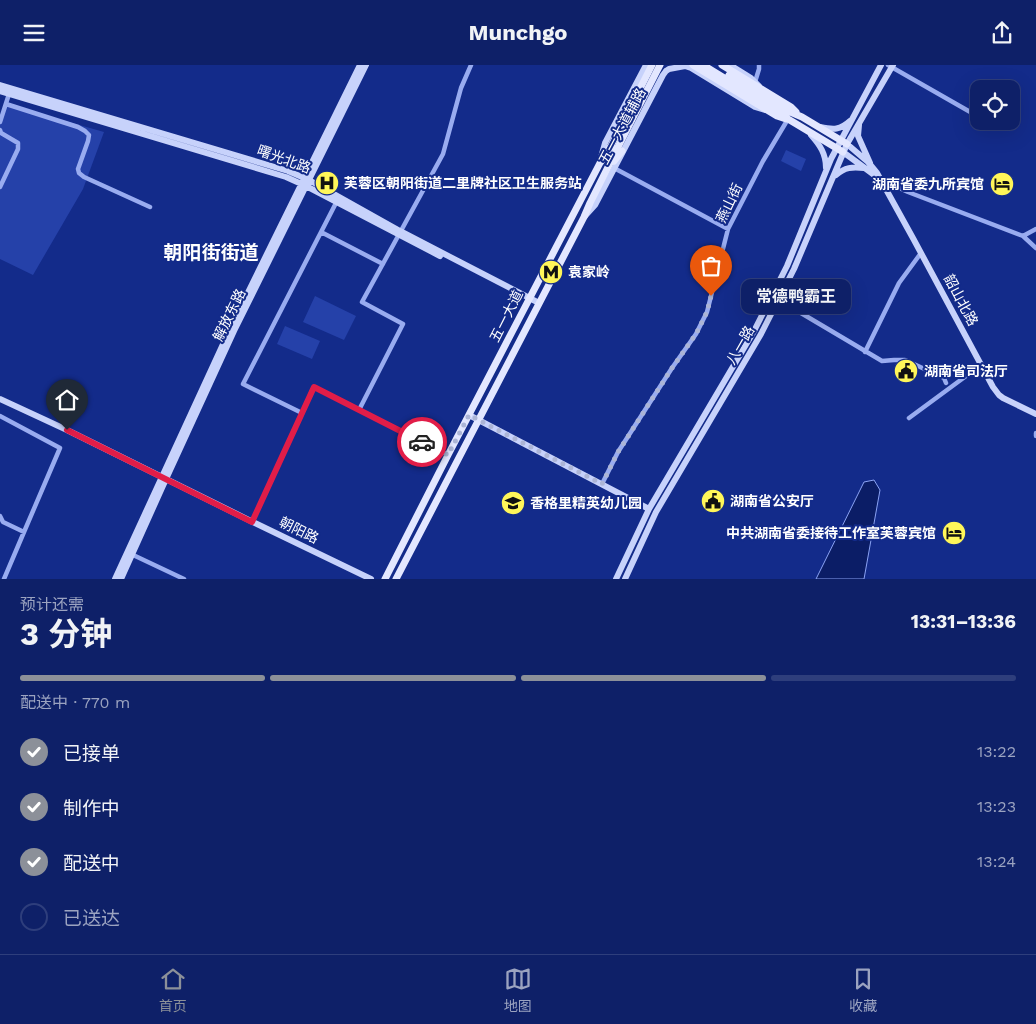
<!DOCTYPE html>
<html lang="zh">
<head>
<meta charset="utf-8">
<style>
	body { margin:0; font-family:"Work Sans","Noto Sans SC",sans-serif; background:#1c2d71; color:#f1f3f6; height:100vh; display:flex; flex-direction:column; font-size:19px; white-space:nowrap }
	* { box-sizing:border-box; margin:0 }
	p { font-size:16px; color:#9ba3c0 }
	.icon { flex:none; width:28px; height:28px; fill:none; stroke:currentColor; stroke-width:2; stroke-linecap:round; stroke-linejoin:round }
	.map { position:relative; height:514px; overflow:hidden }
	.drawer { display:flex; flex-direction:column; background:#0e2068; flex:1 }
	.drawer>* { flex:none }
	.buttons { position:absolute; left:970px; top:15px; display:grid; gap:10px }
	.buttons a { display:grid; place-items:center; width:50px; height:50px; border-radius:10px; background:#0e2068; box-shadow:0 5px 20px #0002,0 0 0 1px #2e3e7c; font-size:25px }
	.pin { position:absolute; display:grid; place-items:center; width:42px; height:42px; color:#fff; margin:-51px -21px; border-radius:50% 50% 50% 0; rotate:-45deg; box-shadow:0 0 5px #0007 }
	.pin .icon { rotate:45deg }
	.courier { position:absolute; display:grid; place-items:center; width:50px; height:50px; margin:-25px; border:4px solid #e11d48; border-radius:50%; background:#fff; color:#222; box-shadow:0 1px 6px #0007 }
	.bubble { position:absolute; height:35px; border-radius:10px; background:#0e2068; box-shadow:0 5px 20px #0002,0 0 0 1px #2e3e7c; font-size:16px; font-weight:700; line-height:35px; text-align:center }
	.summary em { font-style:normal; font-weight:700 }
	.summary div { display:flex; flex-direction:column-reverse }
	.summary { display:flex; align-items:center; justify-content:space-between; height:85px; padding:0 20px }
	h1 { font-size:32px; font-weight:700; line-height:38px }
	.bar { display:grid; grid-template-columns:repeat(4,1fr); gap:8px 5px; align-content:center; height:60px; padding:0 20px }
	.bar i { height:6px; border-radius:4px; background:#2e3e7c }
	.bar .current { background:#8c9099 }
	.bar p { grid-column:span 4 }
	ol { padding:0 20px; list-style:none }
	li { display:flex; align-items:center; gap:15px; height:55px }
	li p { margin-inline-start:auto }
	li .icon { padding:5px; border-radius:50%; background:#8c9099; color:#fff; stroke-width:4 }
	li:last-child { color:#9ba3c0 }
	li i { width:28px; height:28px; border:2px solid #2e3e7c; border-radius:50% }
	header { display:flex; justify-content:space-between; align-items:center; height:65px; padding:0 20px; background:#0e2068; font-size:22px; font-weight:700 }
	.menu { display:flex; justify-content:space-around; align-items:center; height:70px; border-top:1px solid #2e3e7c; background:#0e2068; font-size:14px; color:#9ba3c0 }
	.menu a { display:grid; justify-items:center; gap:2px }
	.menu .current { color:#8c9099 }
	.map>svg:first-child { display:block }
	.green { fill:#2541a9 }
	.water { fill:#0b1d66; stroke:#8ba3f4 }
	.lines { fill:none; stroke-linecap:round; stroke-linejoin:round }
	.street { stroke:#99acf0; stroke-width:4.5 }
	.secondary { stroke:#c7d2fb; stroke-width:6 }
	.primary { stroke:#e3e7ff; stroke-width:7 }
	.primary-bridge { stroke:#e3e7ff; stroke-width:7 }
	.done { stroke:#acb5d6; stroke-width:5; stroke-dasharray:0 9 }
	.route { stroke:#e11d48; stroke-width:6 }
	.labels { text-anchor:middle; stroke-width:4; stroke-linejoin:round; paint-order:stroke }
	.street-label { font-size:14px; fill:#fff; stroke:#132b8a }
	.poi-label { font-size:14px; font-weight:bold; fill:#fff; stroke:#132b8a; text-anchor:start }
	.district-label { font-size:19px; font-weight:bold; fill:#fff; stroke:#132b8a }
</style>
</head>
<body>
<header><svg class="icon" aria-label="menu" viewBox="0 0 24 24"><path d="M4 6h16M4 12h16M4 18h16"/></svg>Munchgo<svg class="icon" aria-label="share" viewBox="0 0 24 24"><path d="M12 15V3M7 8l5-5 5 5M5 13v7h14v-7"/></svg></header>
<div class="map">
<svg width="1036" height="514" viewBox="0 0 1036 514">
	<rect width="100%" height="100%" fill="#132b8a"/>
	<path class="green" d="M6,39L104,67L83,124L33,210L0,194V51Z
		M786,85L806,94L801,106L781,96Z
		M315,231L356,251L344,275L303,257Z
		M285,261L320,276L312,294L277,279Z"/>
	<path class="water" d="M874,415L880,425L864,514H816L864,417Z"/>
	<g class="lines">
		<path class="street" d="M888,0L979,52
			M755,17L759,4V0
			M1011,38H1018
			M6,39L78,62L85,66L89,70L88,76L78,104L79,108L84,112L150,142
			M971,47L977,40H979
			M0,57L9,29
			M0,65L1,68L18,78V84L0,122
			M614,103L728,164
			M882,115L908,127L1023,171L1036,183
			M321,167L383,199
			M1023,171L1036,164
			M779,235L882,296L894,295H905L944,313L946,318
			M865,287L899,218L921,188
			M359,345L403,259L362,237L443,89L461,23L471,0
			M302,348L243,319L337,136
			M0,351L60,383L24,467L3,457L0,451
			M909,353L981,300
			M1036,368V371
			M602,419L618,387L672,303L696,269L707,247L728,164L763,96L788,54
			M252,457L314,322L448,390
			M131,489L184,514
			M4,514L24,467"/>
		<path class="secondary" d="M730,0L751,13L759,21
			M685,1L691,3L755,42L765,45
			M666,6L669,4L685,1
			M0,20L288,106L309,115L400,166L539,238
			M0,26L286,112L306,121L440,191
			M859,60L858,71L870,98
			M820,62C834,65 840,65 850,56
			M811,70C820,80 826,89 826,103
			M847,79L868,97L877,108L914,175L993,322L999,330L1003,333L1036,349
			M843,87L877,112
			M600,96L605,78L646,0
			M836,110C845,102 852,102 864,103
			M585,151L595,140L663,10L666,6
			M0,334L67,365L257,459L371,514
			M469,350L649,444
			M115,514L230,264L360,0
			M121,514L166,414L234,266L366,0
			M616,514L649,444L754,266L787,201L831,94L881,0
			M625,514L656,447L761,269L794,204L847,79L893,0"/>
		<path class="primary" d="M693,0L777,51L786,54
			M703,0L780,47L788,54L843,87
			M722,0L791,42L796,47
			M729,10L788,46L802,52L847,79
			M614,96L622,86
			M385,514L448,390L600,98L611,81L652,0
			M396,514L584,152L590,138L617,84"/>
		<path class="primary-bridge" d="M617,84L660,0"/>
	</g>
	<g class="lines">
		<path class="done" d="M422,377L448,390L469,350L602,419L618,387L672,303L696,269L707,247L711,231"/>
		<path class="route" d="M67,365L252,457L314,322L422,377"/>
	</g>
	<defs>
		<g id="hospital-disc" transform="scale(1.25)"><circle r="9.5" fill="#fff659" stroke="#132b8a"/><path d="M-5-5h3v3.5h4V-5h3V5h-3V1.5h-4V5h-3Z" fill="#111"/></g>
		<g id="hotel-disc" transform="scale(1.25)"><circle r="9.5" fill="#fff659" stroke="#132b8a"/><path d="M-6-4.5h1.5V1H6V5H4.5V3h-9V5H-6ZM-4 0a1.8 1.8 0 1 1 3.6 0ZM.5 0V-2.5h3Q6-2.5 6 0Z" fill="#111"/></g>
		<g id="metro-disc" transform="scale(1.25)"><circle r="9.5" fill="#fff659" stroke="#132b8a"/><path d="M-5.5 5V-5H-3L0 0L3-5H5.5V5H3V-.5L0 4L-3-.5V5Z" fill="#111"/></g>
		<g id="civic-disc" transform="scale(1.25)"><circle r="9.5" fill="#fff659" stroke="#132b8a"/><path d="M-.6-6.5H3V-4.5H.6V-3L4-1V1h2V6H-6V1h2V-1L-.6-3ZM-1.2 2.5V6h2.4V2.5Z" fill="#111"/></g>
		<g id="school-disc" transform="scale(1.25)"><circle r="9.5" fill="#fff659" stroke="#132b8a"/><path d="M0-5L7-2L0 1L-7-2ZM-4 1L0 2.5L4 1V4Q0 6-4 4Z" fill="#111"/></g>
	</defs>
	<g fill-rule="evenodd">
		<use href="#hospital-disc" x="327" y="118"/>
		<use href="#hotel-disc" x="1002" y="119"/>
		<use href="#metro-disc" x="551" y="207"/>
		<use href="#civic-disc" x="906" y="306"/>
		<use href="#civic-disc" x="713" y="436"/>
		<use href="#school-disc" x="513" y="438"/>
		<use href="#hotel-disc" x="954" y="468"/>
	</g>
	<g class="labels">
		<g class="street-label">
			<text transform="translate(622 61) rotate(-62)" y="5">五一大道辅路</text>
			<text transform="translate(284 94) rotate(20)" y="5">曙光北路</text>
			<text transform="translate(729 138) rotate(-64)" y="5">燕山街</text>
			<text transform="translate(961 235) rotate(62)" y="5">韶山北路</text>
			<text transform="translate(229 250) rotate(-64)" y="5">解放东路</text>
			<text transform="translate(506 251) rotate(-63)" y="5">五一大道</text>
			<text transform="translate(740 280) rotate(-60)" y="5">八一路</text>
			<text transform="translate(299 465) rotate(26)" y="5">朝阳路</text>
		</g>
		<g class="poi-label">
			<text x="344" y="123">芙蓉区朝阳街道二里牌社区卫生服务站</text>
			<text x="984" y="124" text-anchor="end">湖南省委九所宾馆</text>
			<text x="568" y="212">袁家岭</text>
			<text x="924" y="311">湖南省司法厅</text>
			<text x="730" y="441">湖南省公安厅</text>
			<text x="530" y="443">香格里精英幼儿园</text>
			<text x="936" y="473" text-anchor="end">中共湖南省委接待工作室芙蓉宾馆</text>
		</g>
		<g class="district-label">
			<text x="211" y="194">朝阳街街道</text>
		</g>
	</g>
</svg>
<div class="buttons">
<a><svg class="icon" aria-label="locate" viewBox="0 0 24 24"><circle cx="12" cy="12" r="6"/><path d="M12 2v4M12 18v4M2 12h4M18 12h4"/></svg></a>
</div>
<div class="pin" style="left:711px;top:231px;background:#ea580c"><svg class="icon" aria-label="bag" viewBox="0 0 24 24"><path d="M5 8h14l-1 12H6zM9 8a3 3 0 0 1 6 0"/></svg></div>
<div class="pin" style="left:67px;top:365px;background:#1f2937"><svg class="icon" aria-label="home" viewBox="0 0 24 24"><path d="M3 11l9-7 9 7M6 9v11h12V9"/></svg></div>
<div class="courier" style="left:422px;top:377px"><svg class="icon" aria-label="car" viewBox="0 0 24 24"><path d="M5 17H2v-5l4-1 3-4h7l3 4 3 1v5h-3M9 17h6M6 11h13"/><circle cx="7" cy="17" r="2"/><circle cx="17" cy="17" r="2"/></svg></div>
<div class="bubble" style="left:741px;top:214px;width:110px">常德鸭霸王</div>
</div>
<section class="drawer">
<div class="summary"><div><h1>3 分钟</h1><p>预计还需</p></div><em>13:31–13:36</em></div>
<div class="bar"><i class="current"></i><i class="current"></i><i class="current"></i><i></i><p>配送中 · 770 m</p></div>
<ol>
<li><svg class="icon" aria-label="check" viewBox="0 0 24 24"><path d="M5 12l5 5 9-10"/></svg>已接单<p>13:22</p></li>
<li><svg class="icon" aria-label="check" viewBox="0 0 24 24"><path d="M5 12l5 5 9-10"/></svg>制作中<p>13:23</p></li>
<li><svg class="icon" aria-label="check" viewBox="0 0 24 24"><path d="M5 12l5 5 9-10"/></svg>配送中<p>13:24</p></li>
<li><i></i>已送达</li>
</ol>
</section>
<nav class="menu">
<a class="current"><svg class="icon" aria-label="home" viewBox="0 0 24 24"><path d="M3 11l9-7 9 7M6 9v11h12V9"/></svg>首页</a>
<a><svg class="icon" aria-label="map" viewBox="0 0 24 24"><path d="M3 6l6-2 6 2 6-2v14l-6 2-6-2-6 2zM9 4v14M15 6v14"/></svg>地图</a>
<a><svg class="icon" aria-label="saved" viewBox="0 0 24 24"><path d="M7 4h10v16l-5-4-5 4z"/></svg>收藏</a>
</nav>
</body>
</html>
